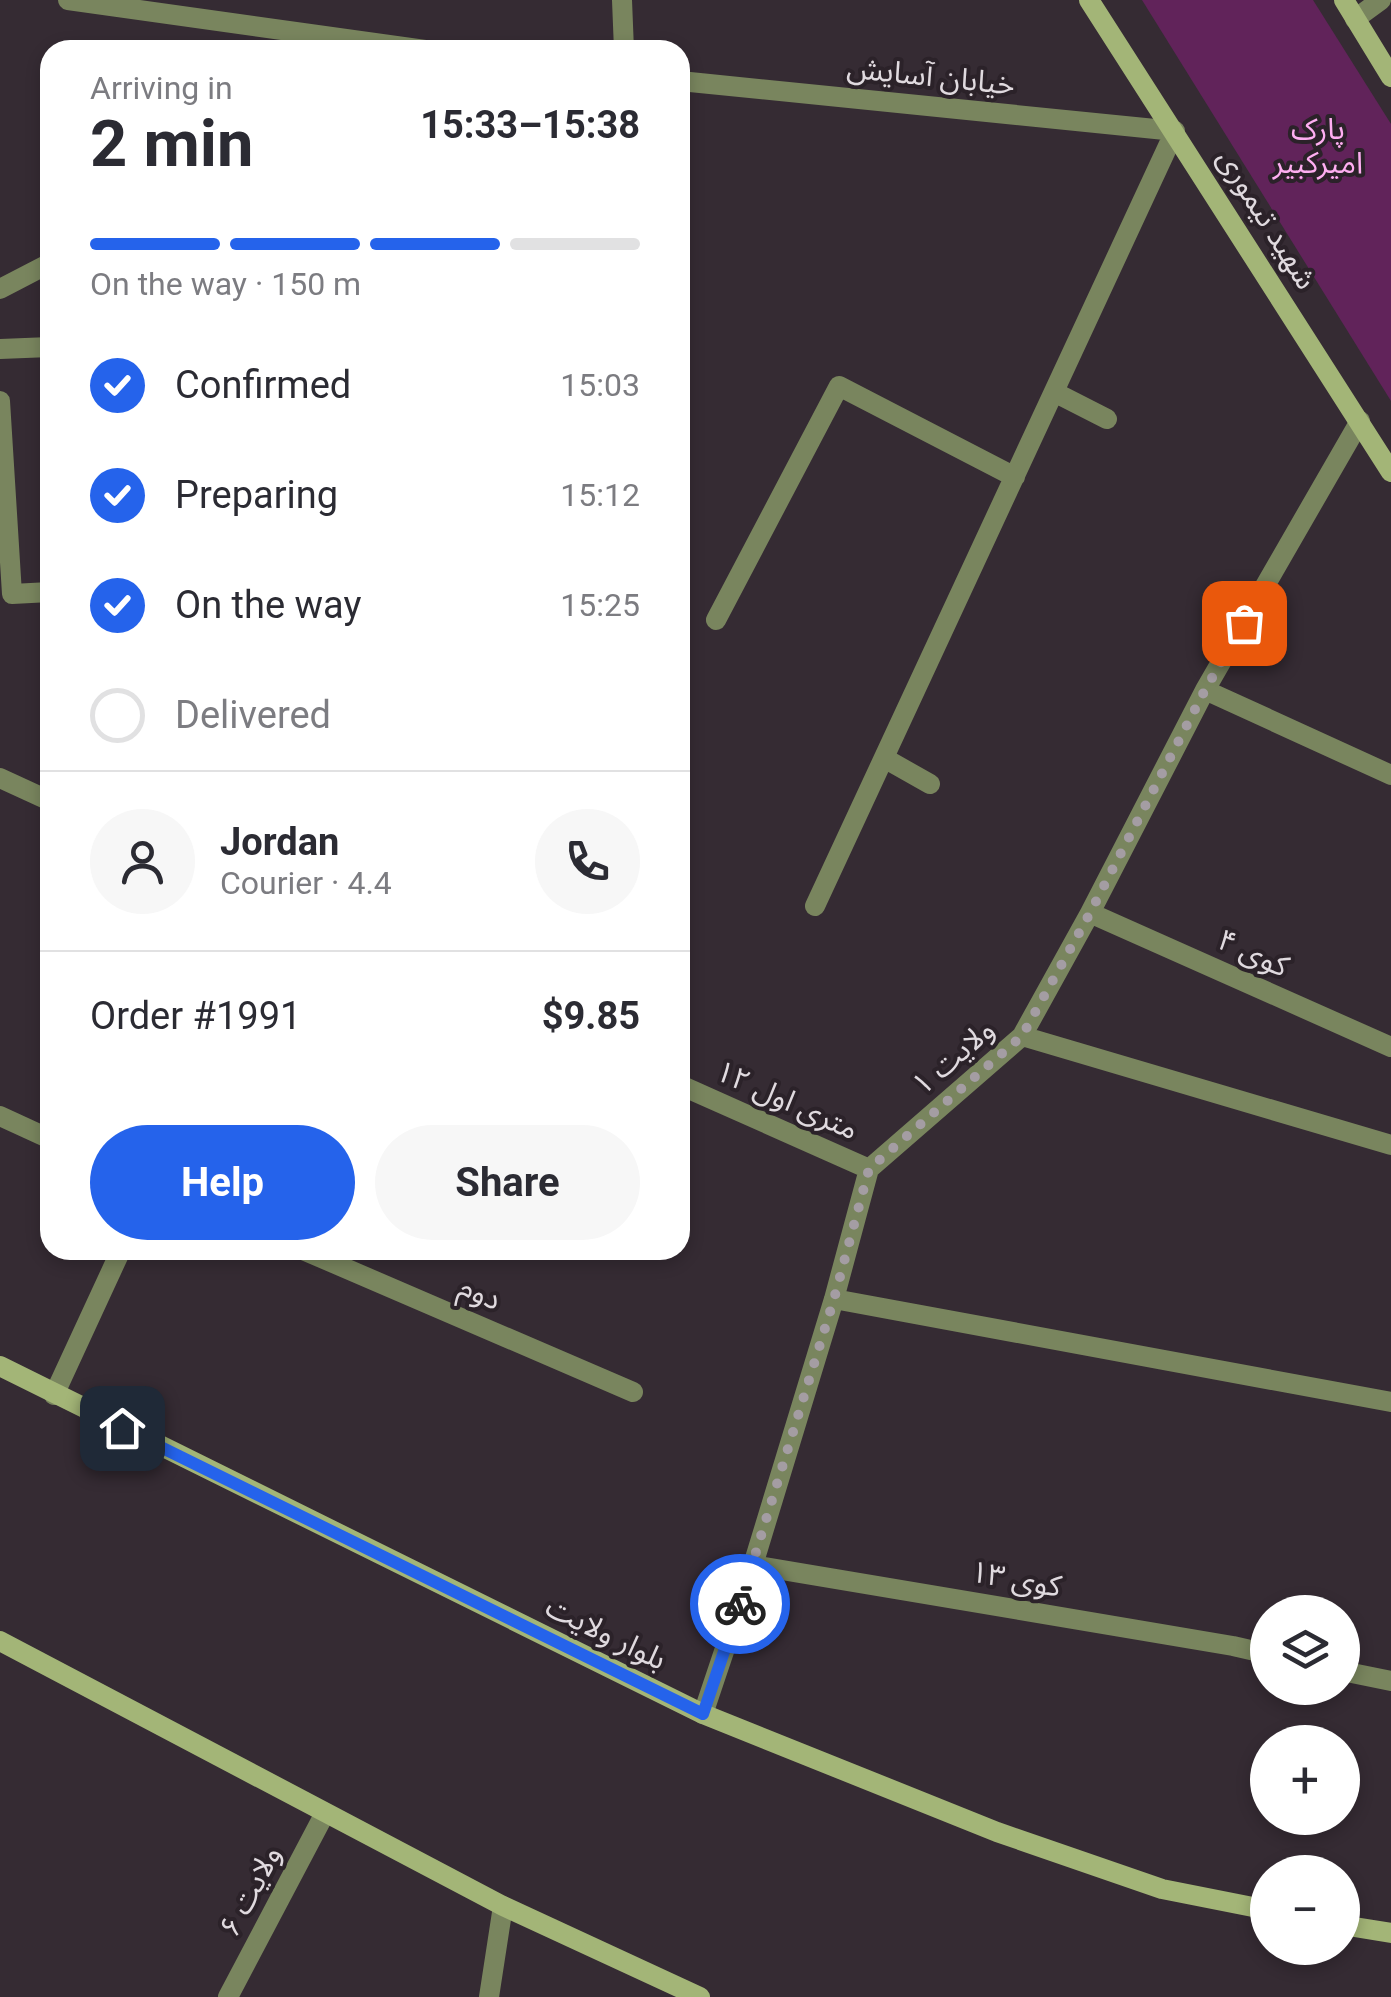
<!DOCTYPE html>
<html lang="en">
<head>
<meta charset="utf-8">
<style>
	body { margin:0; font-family:Roboto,"Noto Sans Arabic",sans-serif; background:#f7f7f7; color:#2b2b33; height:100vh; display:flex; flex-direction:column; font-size:38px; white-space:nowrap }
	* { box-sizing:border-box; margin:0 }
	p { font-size:32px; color:#7c7c81 }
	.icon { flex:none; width:55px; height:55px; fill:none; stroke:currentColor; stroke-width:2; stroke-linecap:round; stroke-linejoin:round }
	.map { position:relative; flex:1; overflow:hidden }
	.sheet { position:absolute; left:40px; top:40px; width:650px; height:1220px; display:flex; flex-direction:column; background:#fff; border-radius:30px; box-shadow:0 5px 15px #0003 }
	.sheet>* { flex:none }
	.controls { position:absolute; left:1250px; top:1595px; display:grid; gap:20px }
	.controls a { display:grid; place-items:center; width:110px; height:110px; border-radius:50%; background:#fff; box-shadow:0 5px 15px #0003; font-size:50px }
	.pin { position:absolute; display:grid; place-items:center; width:85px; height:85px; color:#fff; margin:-42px; border-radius:20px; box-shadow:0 5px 15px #0006 }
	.courier { position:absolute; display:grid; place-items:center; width:100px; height:100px; margin:-50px; border:8px solid #2563eb; border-radius:50%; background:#fff; color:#222; box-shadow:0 2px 12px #0007 }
	.summary em { font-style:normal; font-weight:700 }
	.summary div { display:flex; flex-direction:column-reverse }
	.summary { display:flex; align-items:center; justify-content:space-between; height:170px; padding:0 50px }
	h1 { font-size:65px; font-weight:700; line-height:75px }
	.bar { display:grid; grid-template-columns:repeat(4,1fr); gap:15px 10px; align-content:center; height:120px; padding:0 50px }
	.bar i { height:12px; border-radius:8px; background:#e1e1e2 }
	.bar .active { background:#2563eb }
	.bar p { grid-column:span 4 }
	.line { display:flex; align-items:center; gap:25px; padding:0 50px; border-top:2px solid #e1e1e2 }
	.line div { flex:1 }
	.round { display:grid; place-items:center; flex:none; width:105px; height:105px; border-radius:52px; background:#f7f7f7 }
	ol { padding:0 50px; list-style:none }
	li { display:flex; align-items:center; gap:30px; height:110px }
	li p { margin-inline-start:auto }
	li .icon { padding:10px; border-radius:50%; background:#2563eb; color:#fff; stroke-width:4 }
	li:last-child { color:#7c7c81 }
	li i { width:55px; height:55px; border:5px solid #e1e1e2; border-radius:50% }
	.action { display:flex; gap:20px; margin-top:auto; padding:20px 50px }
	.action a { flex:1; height:115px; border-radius:60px; background:#2563eb; color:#fff; font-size:40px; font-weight:700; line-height:115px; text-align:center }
	.action a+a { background:#f7f7f7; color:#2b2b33 }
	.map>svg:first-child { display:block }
	.green { fill:#61235a }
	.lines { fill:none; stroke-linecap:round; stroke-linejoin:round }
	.minor { stroke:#79855e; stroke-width:20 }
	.secondary { stroke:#a3b577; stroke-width:20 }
	.done { stroke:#a49da3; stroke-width:10; stroke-dasharray:0 18 }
	.route { stroke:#2563eb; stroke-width:12 }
	.labels { text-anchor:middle; stroke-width:8; stroke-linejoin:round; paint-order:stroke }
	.street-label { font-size:30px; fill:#e0dadf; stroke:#2b2229 }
	.park-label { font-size:30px; fill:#feaef1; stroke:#2b2229 }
</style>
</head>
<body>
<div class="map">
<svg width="1391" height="1997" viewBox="0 0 1391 1997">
	<rect width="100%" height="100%" fill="#352b33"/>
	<path class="green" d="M1142,0H1313L1391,124V401Z"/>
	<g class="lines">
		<path class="minor" d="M68,0L425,50
			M622,0L624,50
			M1355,19L1381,0
			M680,81L1175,131L815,906
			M0,289L50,263
			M0,349L50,347
			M1054,392L1107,419
			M0,401L12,594L50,592
			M716,620L839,386L1015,477
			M1205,690L1391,775
			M884,758L930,784
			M0,778L50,801
			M1090,913L1391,1047
			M1022,1036L1391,1145
			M680,1085L869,1169
			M0,1116L50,1139
			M303,1250L633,1392
			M834,1299L1391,1402
			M54,1395L121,1250
			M753,1565L1233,1646L1268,1654
			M1342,1671L1391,1681
			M703,1714L753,1565L834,1299L869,1169L1022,1036L1090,913L1205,690L1360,421
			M228,1997L325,1813
			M489,1997L503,1906"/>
		<path class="secondary" d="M1089,0L1391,472
			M1344,0L1391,77
			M0,1366L703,1714L997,1832L1162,1889L1268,1910
			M0,1641L503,1906L700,1997
			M1342,1925L1391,1933"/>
	</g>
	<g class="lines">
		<path class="done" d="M740,1604L834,1299L869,1169L1022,1036L1090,913L1205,690L1244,623"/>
		<path class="route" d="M122,1428L703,1714L740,1604"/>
	</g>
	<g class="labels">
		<g class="street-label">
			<text transform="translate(931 76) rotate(6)" y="10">خیابان آسایش</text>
			<text transform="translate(1267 219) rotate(58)" y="10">شهید تیموری</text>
			<text transform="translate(1253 953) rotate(24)" y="10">کوی ۴</text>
			<text transform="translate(953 1057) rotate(-41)" y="10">ولایت ۱</text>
			<text transform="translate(787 1100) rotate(24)" y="10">۱۲ متری اول</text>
			<text transform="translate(480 1293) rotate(23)" y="10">دوم</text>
			<text transform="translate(1016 1579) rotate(10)" y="10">کوی ۱۳</text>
			<text transform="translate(606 1633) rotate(26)" y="10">بلوار ولایت</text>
			<text transform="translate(250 1891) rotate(-62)" y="10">ولایت ۶</text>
		</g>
		<g class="park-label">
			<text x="1318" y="139">پارک<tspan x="1318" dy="34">امیرکبیر</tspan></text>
		</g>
	</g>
</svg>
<div class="controls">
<a><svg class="icon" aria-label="layers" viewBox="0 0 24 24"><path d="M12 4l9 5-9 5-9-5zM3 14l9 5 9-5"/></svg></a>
<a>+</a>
<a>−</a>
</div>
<div class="pin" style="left:1244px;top:623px;background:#ea580c"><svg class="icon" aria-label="bag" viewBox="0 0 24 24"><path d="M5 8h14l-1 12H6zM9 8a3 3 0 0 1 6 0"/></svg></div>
<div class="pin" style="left:122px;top:1428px;background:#1f2937"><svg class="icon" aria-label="home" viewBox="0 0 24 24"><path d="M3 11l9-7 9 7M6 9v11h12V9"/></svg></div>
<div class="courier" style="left:740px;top:1604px"><svg class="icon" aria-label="bike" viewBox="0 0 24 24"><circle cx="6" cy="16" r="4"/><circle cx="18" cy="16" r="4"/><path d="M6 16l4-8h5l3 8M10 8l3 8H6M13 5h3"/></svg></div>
<section class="sheet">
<div class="summary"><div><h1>2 min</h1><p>Arriving in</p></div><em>15:33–15:38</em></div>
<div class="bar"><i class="active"></i><i class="active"></i><i class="active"></i><i></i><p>On the way · 150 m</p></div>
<ol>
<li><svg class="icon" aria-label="check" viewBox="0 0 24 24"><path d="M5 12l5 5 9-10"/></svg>Confirmed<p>15:03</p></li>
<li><svg class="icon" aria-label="check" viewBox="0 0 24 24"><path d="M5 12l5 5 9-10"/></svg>Preparing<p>15:12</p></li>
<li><svg class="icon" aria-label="check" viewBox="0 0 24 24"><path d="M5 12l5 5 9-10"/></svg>On the way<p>15:25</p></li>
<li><i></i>Delivered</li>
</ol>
<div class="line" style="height:180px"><a class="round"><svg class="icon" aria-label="person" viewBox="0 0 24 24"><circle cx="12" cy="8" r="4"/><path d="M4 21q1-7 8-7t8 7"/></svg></a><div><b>Jordan</b><p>Courier · 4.4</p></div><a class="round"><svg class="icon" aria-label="phone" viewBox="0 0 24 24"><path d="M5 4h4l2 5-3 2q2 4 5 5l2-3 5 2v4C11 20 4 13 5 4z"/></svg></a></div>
<div class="line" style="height:130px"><div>Order #1991</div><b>$9.85</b></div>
<div class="action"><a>Help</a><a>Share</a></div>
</section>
</div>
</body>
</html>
